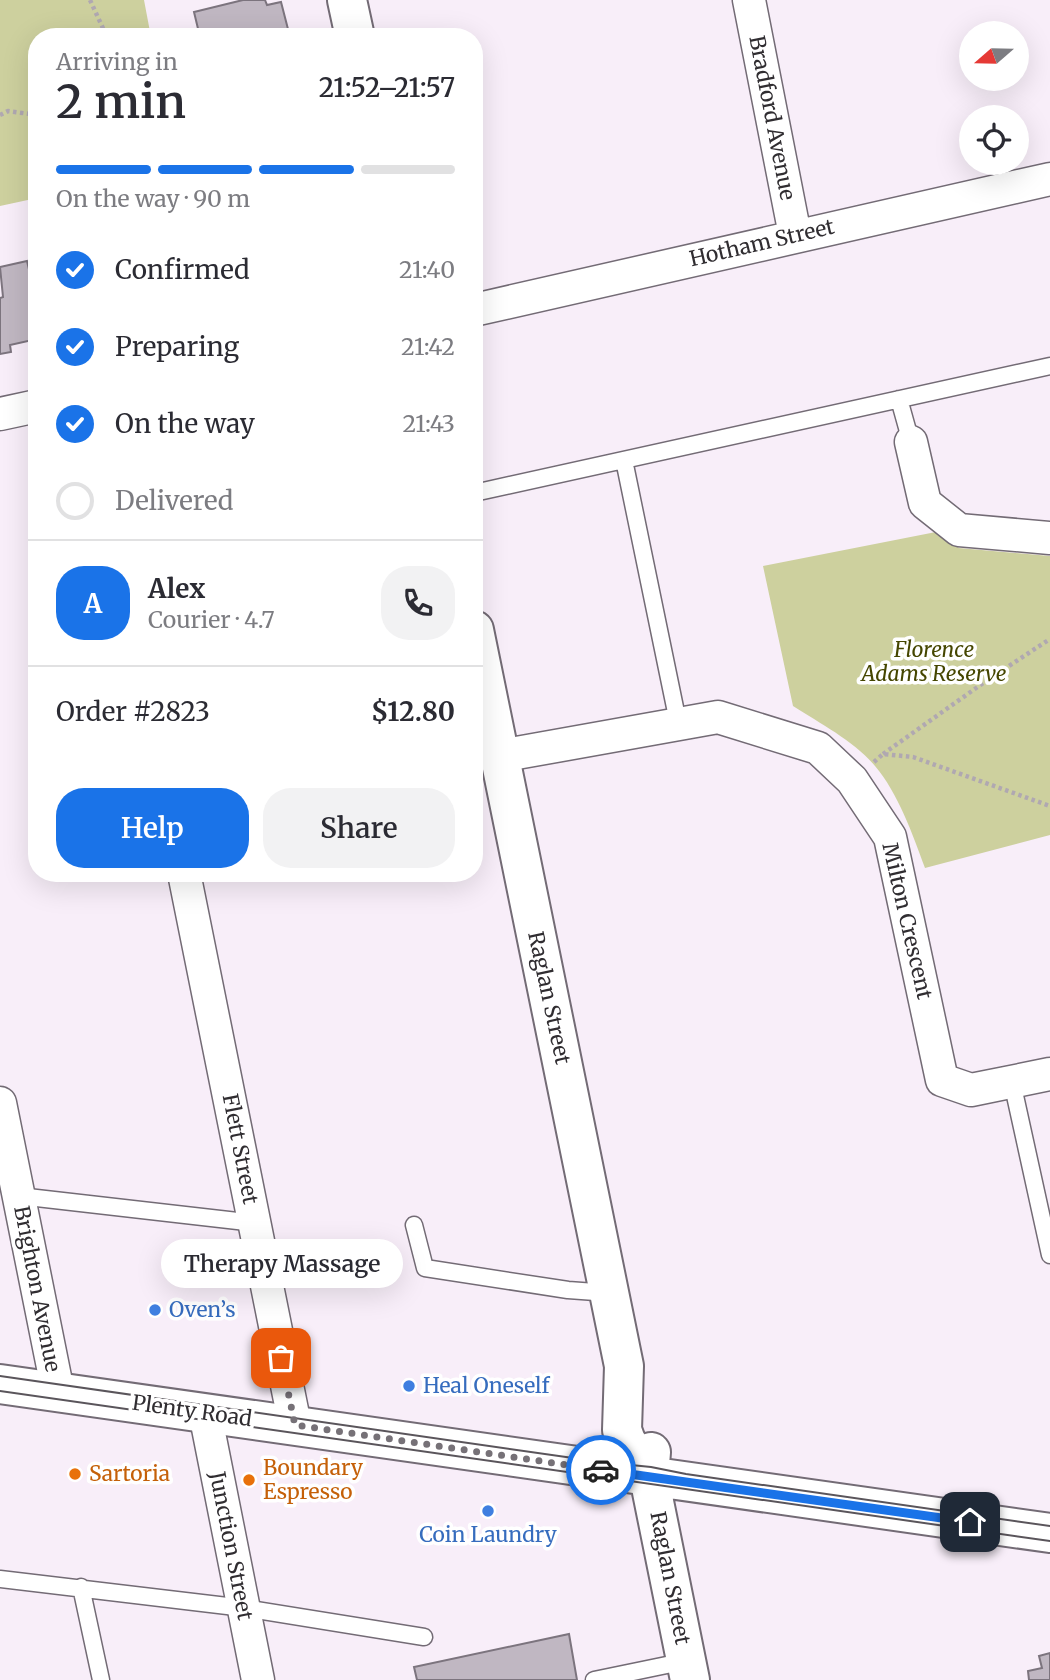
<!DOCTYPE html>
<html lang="en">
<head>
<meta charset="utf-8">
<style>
	body { margin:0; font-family:Merriweather,serif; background:#f2f2f3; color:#2b2b33; height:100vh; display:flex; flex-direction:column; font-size:26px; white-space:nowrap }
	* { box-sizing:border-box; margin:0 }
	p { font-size:23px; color:#7c7c81 }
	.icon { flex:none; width:38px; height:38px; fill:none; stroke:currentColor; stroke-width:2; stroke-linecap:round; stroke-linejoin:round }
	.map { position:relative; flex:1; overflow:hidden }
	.panel { position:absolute; left:28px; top:28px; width:455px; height:854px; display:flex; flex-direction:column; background:#fff; border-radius:28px; box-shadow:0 7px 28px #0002 }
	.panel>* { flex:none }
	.needle { width:46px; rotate:250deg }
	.fabs { position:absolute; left:959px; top:21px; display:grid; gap:14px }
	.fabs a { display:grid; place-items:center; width:70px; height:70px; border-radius:50%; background:#fff; box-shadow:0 7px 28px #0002; font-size:35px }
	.pin { position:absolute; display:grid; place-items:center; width:60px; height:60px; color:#fff; margin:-30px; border-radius:14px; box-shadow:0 4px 10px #0006 }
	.courier { position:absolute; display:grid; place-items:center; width:70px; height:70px; margin:-35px; border:5px solid #1a73e8; border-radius:50%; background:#fff; color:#222; box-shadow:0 2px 9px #0007 }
	.bubble { position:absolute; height:49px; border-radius:24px; background:#fff; box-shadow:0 7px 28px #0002; font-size:23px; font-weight:600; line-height:49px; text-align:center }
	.overview em { font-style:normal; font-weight:600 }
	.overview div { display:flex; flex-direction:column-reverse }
	.overview { display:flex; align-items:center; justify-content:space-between; height:119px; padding:0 28px }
	h1 { font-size:46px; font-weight:600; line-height:52px }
	.bar { display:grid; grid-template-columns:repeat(4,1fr); gap:10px 7px; align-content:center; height:84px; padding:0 28px }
	.bar i { height:9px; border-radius:5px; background:#e1e1e2 }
	.bar .on { background:#1a73e8 }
	.bar p { grid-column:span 4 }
	.line { display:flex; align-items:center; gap:18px; padding:0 28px; border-top:2px solid #e1e1e2 }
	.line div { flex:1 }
	.round { display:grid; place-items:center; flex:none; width:74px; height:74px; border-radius:28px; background:#f2f2f3 }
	ol { padding:0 28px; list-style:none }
	li { display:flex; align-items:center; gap:21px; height:77px }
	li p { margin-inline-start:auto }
	li .icon { padding:7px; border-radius:50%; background:#1a73e8; color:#fff; stroke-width:4 }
	li:last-child { color:#7c7c81 }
	li i { width:38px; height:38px; border:4px solid #e1e1e2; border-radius:50% }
	.primary-button { display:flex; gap:14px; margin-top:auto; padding:14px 28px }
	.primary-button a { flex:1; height:80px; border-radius:28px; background:#1a73e8; color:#fff; font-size:28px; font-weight:600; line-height:80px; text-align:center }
	.primary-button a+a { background:#f2f2f3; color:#2b2b33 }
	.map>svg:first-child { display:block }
	.green { fill:#cdd09e }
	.building { fill:#c0b7c2; stroke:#7c747e; stroke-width:2 }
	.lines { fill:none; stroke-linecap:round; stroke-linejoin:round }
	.lane-casing { stroke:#736b75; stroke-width:19 }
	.street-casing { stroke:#736b75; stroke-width:35 }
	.secondary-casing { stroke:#736b75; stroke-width:42 }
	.path { stroke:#b0a8b1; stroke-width:4.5; stroke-dasharray:3.5 3.5; stroke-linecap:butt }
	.lane { stroke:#fff; stroke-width:16 }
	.street { stroke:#fff; stroke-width:32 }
	.secondary { stroke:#fff; stroke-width:38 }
	.tram { stroke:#5a555b; stroke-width:2 }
	.done { stroke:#767177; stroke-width:7; stroke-dasharray:0 12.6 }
	.route { stroke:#1a73e8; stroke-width:9 }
	.shop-dot { fill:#3f7fe0; stroke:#fff; stroke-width:2.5 }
	.food-dot { fill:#e8710a; stroke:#fff; stroke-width:2.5 }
	.labels { text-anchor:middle; stroke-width:7; stroke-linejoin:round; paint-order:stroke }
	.street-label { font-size:21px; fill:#302d31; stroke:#fff }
	.park-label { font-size:21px; font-style:italic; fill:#454600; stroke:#fff }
	.shop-label { font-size:21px; fill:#366cbe; stroke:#fff; text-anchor:start }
	.food-label { font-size:21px; fill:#c56008; stroke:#fff; text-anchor:start }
</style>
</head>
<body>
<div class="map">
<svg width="1050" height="1680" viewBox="0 0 1050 1680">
	<rect width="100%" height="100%" fill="#f8eef9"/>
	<path class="green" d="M0,0H144L151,37H37V198L0,206Z
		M941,531L959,548L1050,556V835L925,868C913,835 898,793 875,766C854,741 821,724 793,706L763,566Z"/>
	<path class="building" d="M243,0H265L267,5L281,2L289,33L275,37H200L194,12Z
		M27,261L37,303V339L10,345L11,352L0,354V298L3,297L0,267Z
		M569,1634L577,1680H417L414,1667Z
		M1050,1653V1680H1029L1028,1671L1042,1668L1039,1656Z"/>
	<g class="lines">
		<g class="lane-casing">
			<path id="lane" d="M899,399L911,442
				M624,460L678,722
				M474,493L1050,366
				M1012,1082L1050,1255
				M19,1196L255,1223
				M414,1225L425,1268L568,1290L609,1293
				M0,1579L244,1608L424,1637
				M81,1587L101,1680
				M594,1680L686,1661"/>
		</g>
		<g class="street-casing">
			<path id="street" d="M749,0L795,235
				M474,310L1050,179
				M0,414L37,406
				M911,442L925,503L959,530L1050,538
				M500,756L718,717L818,748L852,780L890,837L942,1080L971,1090L1050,1074
				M184,873L295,1425
				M0,1103L58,1392
				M205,1413L258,1680"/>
		</g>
		<g class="secondary-casing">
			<path id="secondary" d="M347,0L355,37
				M474,630L624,1366L622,1430L626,1441L649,1477
				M0,1384L1050,1533
				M651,1452L649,1477L690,1680"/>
		</g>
		<path class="path" d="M90,0L107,37
			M0,115L8,111L37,115
			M883,754L986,681L1050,639
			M874,762L883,754L913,757L1050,806"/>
		<use href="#lane" class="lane"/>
		<use href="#street" class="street"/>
		<use href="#secondary" class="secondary"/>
		<path class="tram" d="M0,1376L601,1462L651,1467L686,1474L1050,1526
			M0,1391L1050,1541"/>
	</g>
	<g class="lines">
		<path class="done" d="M281,1358L295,1425L601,1470"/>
		<path class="route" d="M601,1470L970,1522"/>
	</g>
	<g class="shop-dot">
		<circle cx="155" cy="1310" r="7"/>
		<circle cx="409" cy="1386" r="7"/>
		<circle cx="488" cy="1511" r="7"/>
	</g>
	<g class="food-dot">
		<circle cx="75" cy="1474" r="7"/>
		<circle cx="249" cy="1480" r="7"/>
	</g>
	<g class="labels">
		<g class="street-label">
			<text transform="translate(772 118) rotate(79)" y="7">Bradford Avenue</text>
			<text transform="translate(762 243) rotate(-13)" y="7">Hotham Street</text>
			<text transform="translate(907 921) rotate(77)" y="7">Milton Crescent</text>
			<text transform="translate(549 998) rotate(78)" y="7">Raglan Street</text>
			<text transform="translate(240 1149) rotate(79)" y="7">Flett Street</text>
			<text transform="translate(37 1289) rotate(79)" y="7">Brighton Avenue</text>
			<text transform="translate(192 1411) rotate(8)" y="7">Plenty Road</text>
			<text transform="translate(231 1546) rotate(79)" y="7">Junction Street</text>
			<text transform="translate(670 1578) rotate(79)" y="7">Raglan Street</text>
		</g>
		<g class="park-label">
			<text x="934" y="657">Florence<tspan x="934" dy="24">Adams Reserve</tspan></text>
		</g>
		<g class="shop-label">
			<text x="169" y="1317">Oven’s</text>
			<text x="423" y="1393">Heal Oneself</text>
			<text x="488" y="1542" text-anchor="middle">Coin Laundry</text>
		</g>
		<g class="food-label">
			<text x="263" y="1475">Boundary<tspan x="263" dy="24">Espresso</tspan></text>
			<text x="89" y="1481">Sartoria</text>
		</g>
	</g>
</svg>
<div class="fabs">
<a><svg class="needle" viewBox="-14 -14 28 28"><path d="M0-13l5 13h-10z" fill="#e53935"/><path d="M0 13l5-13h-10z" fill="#7c7c81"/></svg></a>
<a><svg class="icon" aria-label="locate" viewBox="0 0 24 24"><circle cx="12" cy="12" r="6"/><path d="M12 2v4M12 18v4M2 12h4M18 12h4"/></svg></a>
</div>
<div class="pin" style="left:281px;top:1358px;background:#ea580c"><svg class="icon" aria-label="bag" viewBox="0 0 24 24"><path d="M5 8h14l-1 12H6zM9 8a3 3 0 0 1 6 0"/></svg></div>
<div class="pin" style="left:970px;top:1522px;background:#1f2937"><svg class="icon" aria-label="home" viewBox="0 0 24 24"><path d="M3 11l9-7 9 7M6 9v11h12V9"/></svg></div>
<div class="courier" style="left:601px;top:1470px"><svg class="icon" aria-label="car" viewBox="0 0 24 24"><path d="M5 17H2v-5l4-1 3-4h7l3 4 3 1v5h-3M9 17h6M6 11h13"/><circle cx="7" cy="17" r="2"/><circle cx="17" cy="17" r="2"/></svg></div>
<div class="bubble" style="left:161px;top:1239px;width:242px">Therapy Massage</div>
<section class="panel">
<div class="overview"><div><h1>2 min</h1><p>Arriving in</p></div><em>21:52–21:57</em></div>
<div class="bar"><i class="on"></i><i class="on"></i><i class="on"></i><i></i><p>On the way · 90 m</p></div>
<ol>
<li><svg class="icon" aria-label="check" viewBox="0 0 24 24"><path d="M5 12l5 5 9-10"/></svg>Confirmed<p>21:40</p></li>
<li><svg class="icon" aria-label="check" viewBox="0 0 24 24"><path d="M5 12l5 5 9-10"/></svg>Preparing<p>21:42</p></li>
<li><svg class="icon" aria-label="check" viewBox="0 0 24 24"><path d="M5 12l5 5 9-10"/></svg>On the way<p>21:43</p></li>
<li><i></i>Delivered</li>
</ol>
<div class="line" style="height:126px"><b class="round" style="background:#1a73e8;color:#fff">A</b><div><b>Alex</b><p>Courier · 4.7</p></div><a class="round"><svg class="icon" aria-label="phone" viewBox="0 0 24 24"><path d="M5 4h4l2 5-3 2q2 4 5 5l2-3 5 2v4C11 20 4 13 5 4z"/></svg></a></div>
<div class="line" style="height:91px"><div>Order #2823</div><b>$12.80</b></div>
<div class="primary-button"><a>Help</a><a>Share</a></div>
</section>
</div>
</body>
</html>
